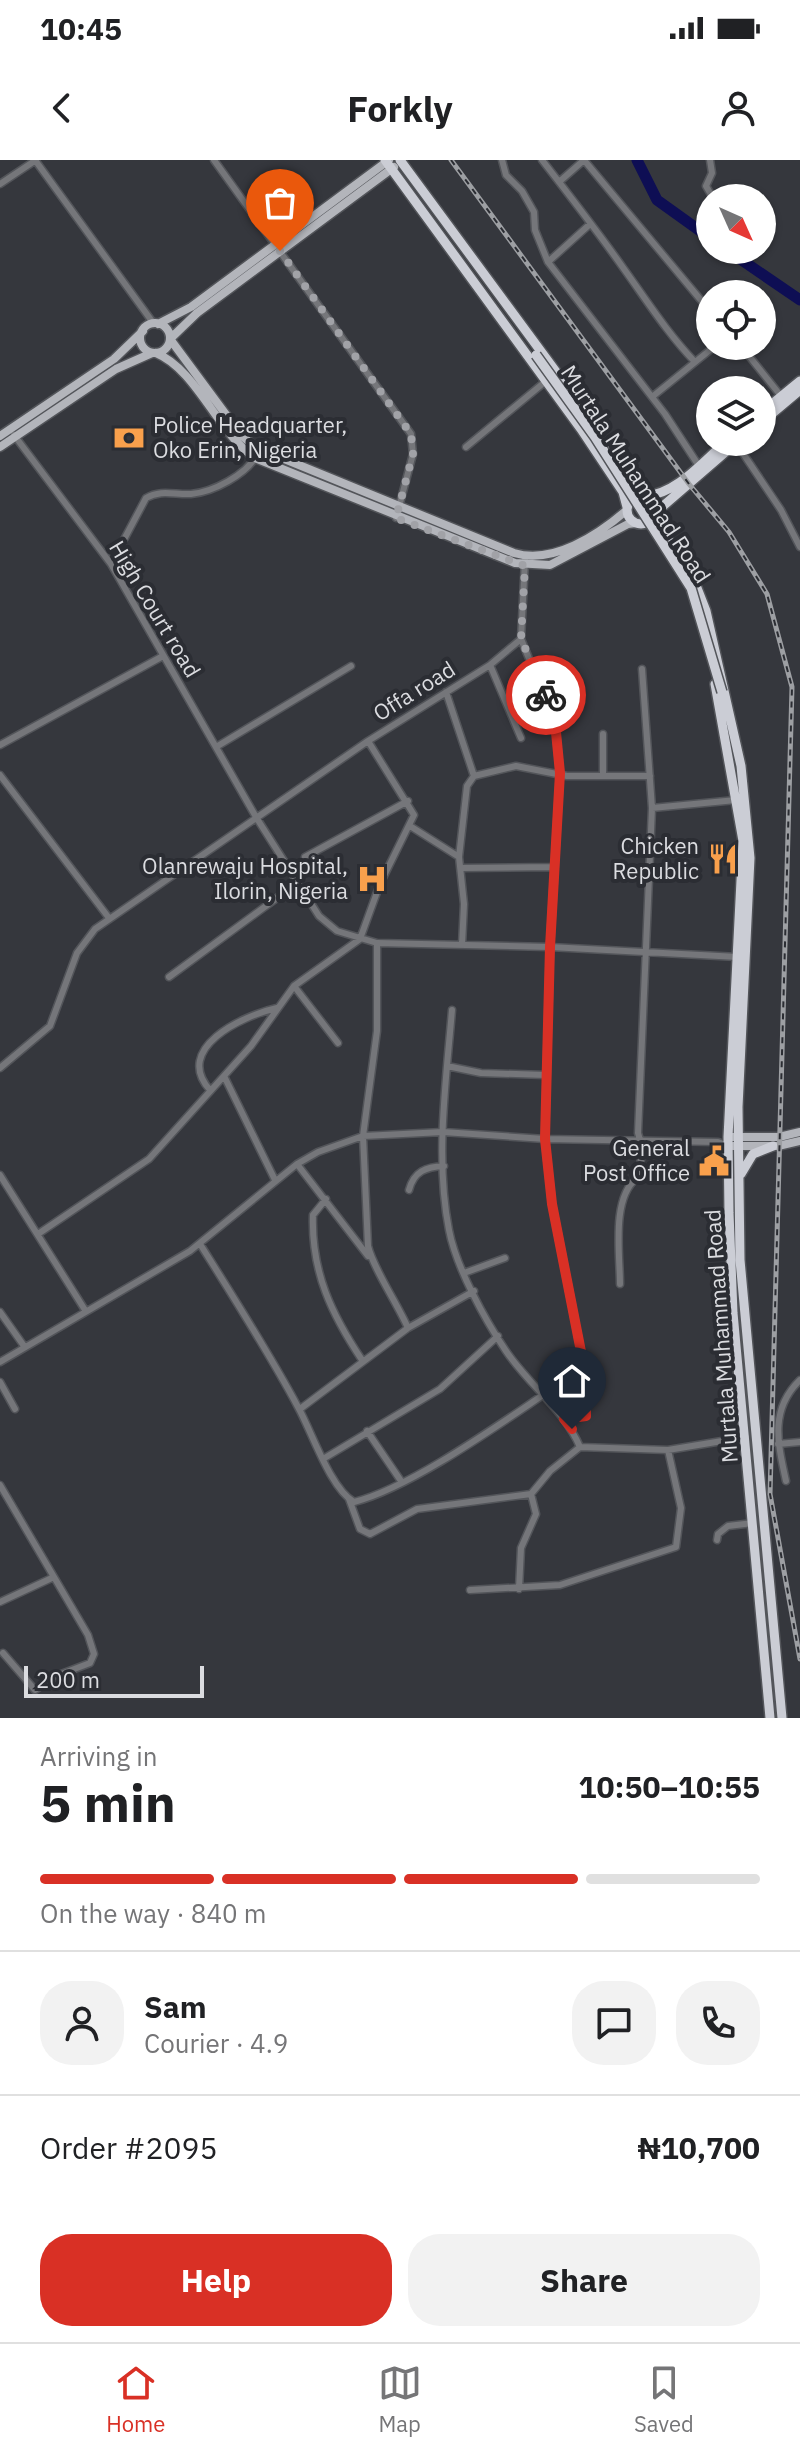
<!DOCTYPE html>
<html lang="en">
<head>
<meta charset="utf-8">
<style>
	body { margin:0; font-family:"IBM Plex Sans",sans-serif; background:#f2f2f2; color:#202124; height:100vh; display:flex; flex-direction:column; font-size:30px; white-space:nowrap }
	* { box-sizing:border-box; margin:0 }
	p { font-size:26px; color:#757577 }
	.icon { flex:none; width:44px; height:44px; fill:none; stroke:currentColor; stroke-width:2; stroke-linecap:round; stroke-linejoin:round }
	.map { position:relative; height:1558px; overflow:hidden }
	.panel { display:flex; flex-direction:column; background:#fff; flex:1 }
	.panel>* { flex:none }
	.needle { width:52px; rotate:135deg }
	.fabs { position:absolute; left:696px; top:24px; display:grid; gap:16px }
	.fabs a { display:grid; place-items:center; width:80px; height:80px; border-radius:50%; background:#fff; box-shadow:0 2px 6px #0004; font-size:40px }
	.scale { position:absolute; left:24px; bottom:20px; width:180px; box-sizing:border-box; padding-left:8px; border:4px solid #dbdce0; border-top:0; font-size:22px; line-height:28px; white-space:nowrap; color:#dbdce0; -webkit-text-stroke:6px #2b2d33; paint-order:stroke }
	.pin { position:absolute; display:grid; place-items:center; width:68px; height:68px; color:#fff; margin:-82px -34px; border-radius:50% 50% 50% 0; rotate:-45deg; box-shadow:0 0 8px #0007 }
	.pin .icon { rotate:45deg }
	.courier { position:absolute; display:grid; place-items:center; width:80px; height:80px; margin:-40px; border:6px solid #d93025; border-radius:50%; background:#fff; color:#222; box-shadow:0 2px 10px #0007 }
	.overview em { font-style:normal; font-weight:700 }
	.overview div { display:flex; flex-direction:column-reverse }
	.overview { display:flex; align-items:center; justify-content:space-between; height:136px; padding:0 40px }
	h1 { font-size:52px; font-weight:700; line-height:60px }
	.bar { display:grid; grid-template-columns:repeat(4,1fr); gap:12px 8px; align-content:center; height:96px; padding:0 40px }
	.bar i { height:10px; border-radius:6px; background:#e0e0e0 }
	.bar .current { background:#d93025 }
	.bar p { grid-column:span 4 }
	.line { display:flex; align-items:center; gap:20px; padding:0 40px; border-top:2px solid #e0e0e0 }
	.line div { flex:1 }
	.round { display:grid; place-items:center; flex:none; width:84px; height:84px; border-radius:32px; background:#f2f2f2 }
	.primary-button { display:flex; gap:16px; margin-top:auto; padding:16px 40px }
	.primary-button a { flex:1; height:92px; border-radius:32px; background:#d93025; color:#fff; font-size:32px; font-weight:700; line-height:92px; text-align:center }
	.primary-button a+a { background:#f2f2f2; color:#202124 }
	.status { display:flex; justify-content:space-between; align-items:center; height:56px; padding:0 40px; background:#fff; direction:ltr }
	.status svg { height:22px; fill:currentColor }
	header { display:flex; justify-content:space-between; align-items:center; height:104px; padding:0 40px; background:#fff; font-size:36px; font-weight:700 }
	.dock { display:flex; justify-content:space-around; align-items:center; height:112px; border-top:2px solid #e0e0e0; background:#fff; font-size:22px; color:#757577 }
	.dock a { display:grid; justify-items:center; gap:4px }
	.dock .current { color:#d93025 }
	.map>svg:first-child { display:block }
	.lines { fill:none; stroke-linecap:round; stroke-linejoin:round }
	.river { stroke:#0e0e54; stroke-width:11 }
	.minor-casing { stroke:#53555a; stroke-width:9 }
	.major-casing { stroke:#53555a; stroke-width:11 }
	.highway-casing { stroke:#53555a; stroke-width:12 }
	.minor { stroke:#75767a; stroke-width:6 }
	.major { stroke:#b3b5bb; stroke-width:8 }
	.highway { stroke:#cbcdd5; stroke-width:9 }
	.rail-casing { stroke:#9d9fa3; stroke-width:5 }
	.rail { stroke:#2b2d33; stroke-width:2; stroke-dasharray:6; stroke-linecap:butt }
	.highway-bridge-casing { stroke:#53555a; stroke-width:12; stroke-linecap:butt }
	.highway-bridge { stroke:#cbcdd5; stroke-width:9 }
	.done { stroke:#a1a2a7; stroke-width:8; stroke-dasharray:0 14.4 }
	.route { stroke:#d93025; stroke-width:10 }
	.labels { text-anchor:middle; stroke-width:8; stroke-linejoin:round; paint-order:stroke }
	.poi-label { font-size:22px; fill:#dbdce0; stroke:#2b2d33; text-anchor:end }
	.street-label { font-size:22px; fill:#dbdce0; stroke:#2b2d33 }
</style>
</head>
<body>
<div class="status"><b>10:45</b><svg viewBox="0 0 49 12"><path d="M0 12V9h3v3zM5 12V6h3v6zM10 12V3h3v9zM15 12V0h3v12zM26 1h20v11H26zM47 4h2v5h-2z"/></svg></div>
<header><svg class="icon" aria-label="back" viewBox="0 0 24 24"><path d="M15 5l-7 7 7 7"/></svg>Forkly<svg class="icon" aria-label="person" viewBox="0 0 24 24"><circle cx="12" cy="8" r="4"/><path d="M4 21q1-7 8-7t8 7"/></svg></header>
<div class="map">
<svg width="800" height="1558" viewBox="0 0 800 1558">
	<rect width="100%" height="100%" fill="#35373d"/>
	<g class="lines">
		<path class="river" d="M637,0L657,40L710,78
			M727,90L800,140"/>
		<g class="minor-casing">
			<path id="minor" d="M35,0L154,164
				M214,0L411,274L413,294L396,358
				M502,0L506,15L522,31L534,52L535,70L548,102
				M542,0C570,36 598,72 624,109C647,141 668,174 695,202
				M584,0L710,151
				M710,0L712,13L706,26L713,38
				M559,22L584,0
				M0,24L36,0
				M589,65L548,102L665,254L699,306
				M741,186L781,236
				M652,237L715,186
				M14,275L111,404L256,657L319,756L337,771L377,783
				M736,283L781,350L800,387
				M466,287L546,221
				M111,404L146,338C161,329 175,335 191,334C213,332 246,315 257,295
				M521,479L555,562L560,613L550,787L545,979L552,1044L585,1212L586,1256L564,1259
				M490,505L521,578
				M446,532L474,616
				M0,585L163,496
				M216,587L351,506
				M0,615L109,758
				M603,616V574
				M652,648L736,640
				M410,666L459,697
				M305,697L408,641
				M461,708L554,707
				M462,785L464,744L459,697L467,626L474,616L516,606L567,616H650
				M169,817L296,724
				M294,826L338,883
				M452,850C446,922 435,999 449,1070C456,1107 485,1160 506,1191C528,1224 565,1251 580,1287
				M447,906L481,913L546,915
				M0,908L50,866L77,793L95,769L368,581L490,505L521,479L525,400
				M224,916L275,1020
				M210,930C173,889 241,856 277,848
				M297,1004L368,1096
				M0,1015L85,1150
				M409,1030C414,1011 426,1007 444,1006
				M326,1039L313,1055C311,1112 332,1155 362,1200
				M38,1074L149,999L251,886L294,826L360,779L380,724L414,655L368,581
				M200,1084C234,1138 268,1191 298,1247C312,1272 330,1328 354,1342C409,1328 494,1268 543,1235
				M464,1113L505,1098
				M620,1124C620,1095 611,1038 637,1018L643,990L638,973L652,648L642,509
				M0,1152L24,1186
				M408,1168C397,1143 373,1108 368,1086L363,976L377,871V783L550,787L738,797
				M0,1202L190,1091L297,1004L318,992L363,976L443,972L545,979L718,982L728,986
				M0,1222L15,1249
				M300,1249L408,1168L474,1131
				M367,1271L401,1321
				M778,1284L800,1282
				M323,1299L440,1229L498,1176
				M786,1321C778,1284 769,1250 800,1220
				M0,1325L88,1475L94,1494L90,1503L56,1516L35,1530L3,1493
				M349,1339L360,1369L370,1374L417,1349L531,1334L550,1311L580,1287L668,1290L746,1277
				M717,1380L718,1374L728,1366L753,1363
				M519,1429L521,1388L536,1354L531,1334
				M470,1430L560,1425L676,1387L681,1348L668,1290
				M0,1442L54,1417"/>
		</g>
		<g class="major-casing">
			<path id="major" d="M394,7L197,153L170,179L241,275L255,287L514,393C553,405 598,375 627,350
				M140 178a15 15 0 1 1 30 0a15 15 0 1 1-30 0Z
				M158,164L191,147L389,0
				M156,193C197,210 217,272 255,298L515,403L550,405L628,364L636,363
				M0,276L114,199L143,171
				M0,287L116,209L152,193
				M728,977H779L800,972
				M733,986H778L800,981"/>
		</g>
		<g class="highway-casing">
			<path id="highway" d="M385,0L581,269L623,332L627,347
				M400,0L565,224L634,329L643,335
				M762,252L800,221
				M762,262L800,230
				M627 350a14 14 0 1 1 28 0a14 14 0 1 1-28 0Z
				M646,336C678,333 703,301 726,282
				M655,353L737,282
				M654,356L697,428L706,451L741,606L750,698L738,947L740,1100L782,1558
				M715,524L743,681L728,977L729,1053L733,1153L770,1558
				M741,1014L753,994L773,986"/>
		</g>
		<use href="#minor" class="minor"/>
		<use href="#major" class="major"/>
		<use href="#highway" class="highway"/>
		<g class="rail-casing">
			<path id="rail" d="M451,0L689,324L729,372L767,434L792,527L770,1334L800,1499"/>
		</g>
		<use href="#rail" class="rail"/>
		<g class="highway-bridge-casing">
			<path id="highway-bridge" d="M536,195L595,277L691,428L722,532"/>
		</g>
		<use href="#highway-bridge" class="highway-bridge"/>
	</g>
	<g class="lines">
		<path class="done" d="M280,91L411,274L413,294L396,358L525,406L521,479L546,535"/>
		<path class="route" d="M546,535L555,562L560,613L550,787L545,979L552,1044L585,1212L586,1256L564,1259L572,1269"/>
	</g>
	<defs>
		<g id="bank-bare" transform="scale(2.4)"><path d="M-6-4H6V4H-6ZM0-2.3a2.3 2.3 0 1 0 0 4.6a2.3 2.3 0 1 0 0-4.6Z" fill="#f9a04c" stroke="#2b2d33" stroke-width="2.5" paint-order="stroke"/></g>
		<g id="restaurant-bare" transform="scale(2.4)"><path d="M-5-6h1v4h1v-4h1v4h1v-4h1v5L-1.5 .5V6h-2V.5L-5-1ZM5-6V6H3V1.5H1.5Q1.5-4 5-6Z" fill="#f9a04c" stroke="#2b2d33" stroke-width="2.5" paint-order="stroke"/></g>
		<g id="hospital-bare" transform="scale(2.4)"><path d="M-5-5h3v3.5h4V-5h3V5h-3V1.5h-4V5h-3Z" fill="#f9a04c" stroke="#2b2d33" stroke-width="2.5" paint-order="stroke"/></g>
		<g id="civic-bare" transform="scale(2.4)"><path d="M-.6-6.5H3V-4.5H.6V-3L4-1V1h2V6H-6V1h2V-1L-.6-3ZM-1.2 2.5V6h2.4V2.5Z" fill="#f9a04c" stroke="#2b2d33" stroke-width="2.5" paint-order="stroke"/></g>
	</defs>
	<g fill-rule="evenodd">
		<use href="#bank-bare" x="129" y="278"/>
		<use href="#restaurant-bare" x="723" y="699"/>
		<use href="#hospital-bare" x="372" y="719"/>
		<use href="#civic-bare" x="714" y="1001"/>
	</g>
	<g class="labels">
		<g class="poi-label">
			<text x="153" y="273" text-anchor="start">Police Headquarter,<tspan x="153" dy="25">Oko Erin, Nigeria</tspan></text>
			<text x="699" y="694">Chicken<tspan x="699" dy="25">Republic</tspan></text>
			<text x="348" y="714">Olanrewaju Hospital,<tspan x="348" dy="25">Ilorin, Nigeria</tspan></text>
			<text x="690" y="996">General<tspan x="690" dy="25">Post Office</tspan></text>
		</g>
		<g class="street-label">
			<text transform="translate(636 314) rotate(57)" y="8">Murtala Muhammad Road</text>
			<text transform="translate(155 449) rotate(59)" y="8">High Court road</text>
			<text transform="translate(414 531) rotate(-32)" y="8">Offa road</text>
			<text transform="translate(721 1176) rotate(-94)" y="8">Murtala Muhammad Road</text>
		</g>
	</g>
</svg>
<div class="fabs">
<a><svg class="needle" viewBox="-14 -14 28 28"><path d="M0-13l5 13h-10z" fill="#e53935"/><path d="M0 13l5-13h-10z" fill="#757577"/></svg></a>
<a><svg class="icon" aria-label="locate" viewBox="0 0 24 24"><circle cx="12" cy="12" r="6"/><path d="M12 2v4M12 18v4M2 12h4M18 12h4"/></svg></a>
<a><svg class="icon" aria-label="layers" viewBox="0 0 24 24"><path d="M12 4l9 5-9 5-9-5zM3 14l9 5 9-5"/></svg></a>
</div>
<div class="scale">200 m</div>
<div class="pin" style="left:280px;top:91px;background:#ea580c"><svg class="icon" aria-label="bag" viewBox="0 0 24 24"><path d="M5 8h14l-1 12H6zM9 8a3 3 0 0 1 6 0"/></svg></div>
<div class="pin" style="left:572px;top:1269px;background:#1f2937"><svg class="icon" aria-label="home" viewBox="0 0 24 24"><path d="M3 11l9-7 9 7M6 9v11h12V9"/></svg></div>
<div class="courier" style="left:546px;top:535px"><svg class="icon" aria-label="bike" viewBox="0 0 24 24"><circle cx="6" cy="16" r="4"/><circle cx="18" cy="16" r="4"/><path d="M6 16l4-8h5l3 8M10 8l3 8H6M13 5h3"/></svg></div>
</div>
<section class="panel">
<div class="overview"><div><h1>5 min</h1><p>Arriving in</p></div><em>10:50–10:55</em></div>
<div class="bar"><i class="current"></i><i class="current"></i><i class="current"></i><i></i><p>On the way · 840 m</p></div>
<div class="line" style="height:144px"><a class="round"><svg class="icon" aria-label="person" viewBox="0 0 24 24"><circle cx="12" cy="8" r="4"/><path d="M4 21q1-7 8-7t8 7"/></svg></a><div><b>Sam</b><p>Courier · 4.9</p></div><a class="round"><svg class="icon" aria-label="chat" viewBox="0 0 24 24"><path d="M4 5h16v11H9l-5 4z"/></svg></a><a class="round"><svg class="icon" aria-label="phone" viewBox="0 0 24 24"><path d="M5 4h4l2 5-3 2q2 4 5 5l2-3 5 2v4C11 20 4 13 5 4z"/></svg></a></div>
<div class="line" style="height:104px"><div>Order #2095</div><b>₦10,700</b></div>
<div class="primary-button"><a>Help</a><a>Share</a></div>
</section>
<nav class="dock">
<a class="current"><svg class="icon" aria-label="home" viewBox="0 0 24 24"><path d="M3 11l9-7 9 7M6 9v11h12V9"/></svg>Home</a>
<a><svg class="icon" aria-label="map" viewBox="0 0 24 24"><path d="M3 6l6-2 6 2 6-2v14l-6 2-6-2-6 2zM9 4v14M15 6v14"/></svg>Map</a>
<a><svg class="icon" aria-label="saved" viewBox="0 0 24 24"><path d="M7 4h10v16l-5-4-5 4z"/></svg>Saved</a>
</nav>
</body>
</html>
